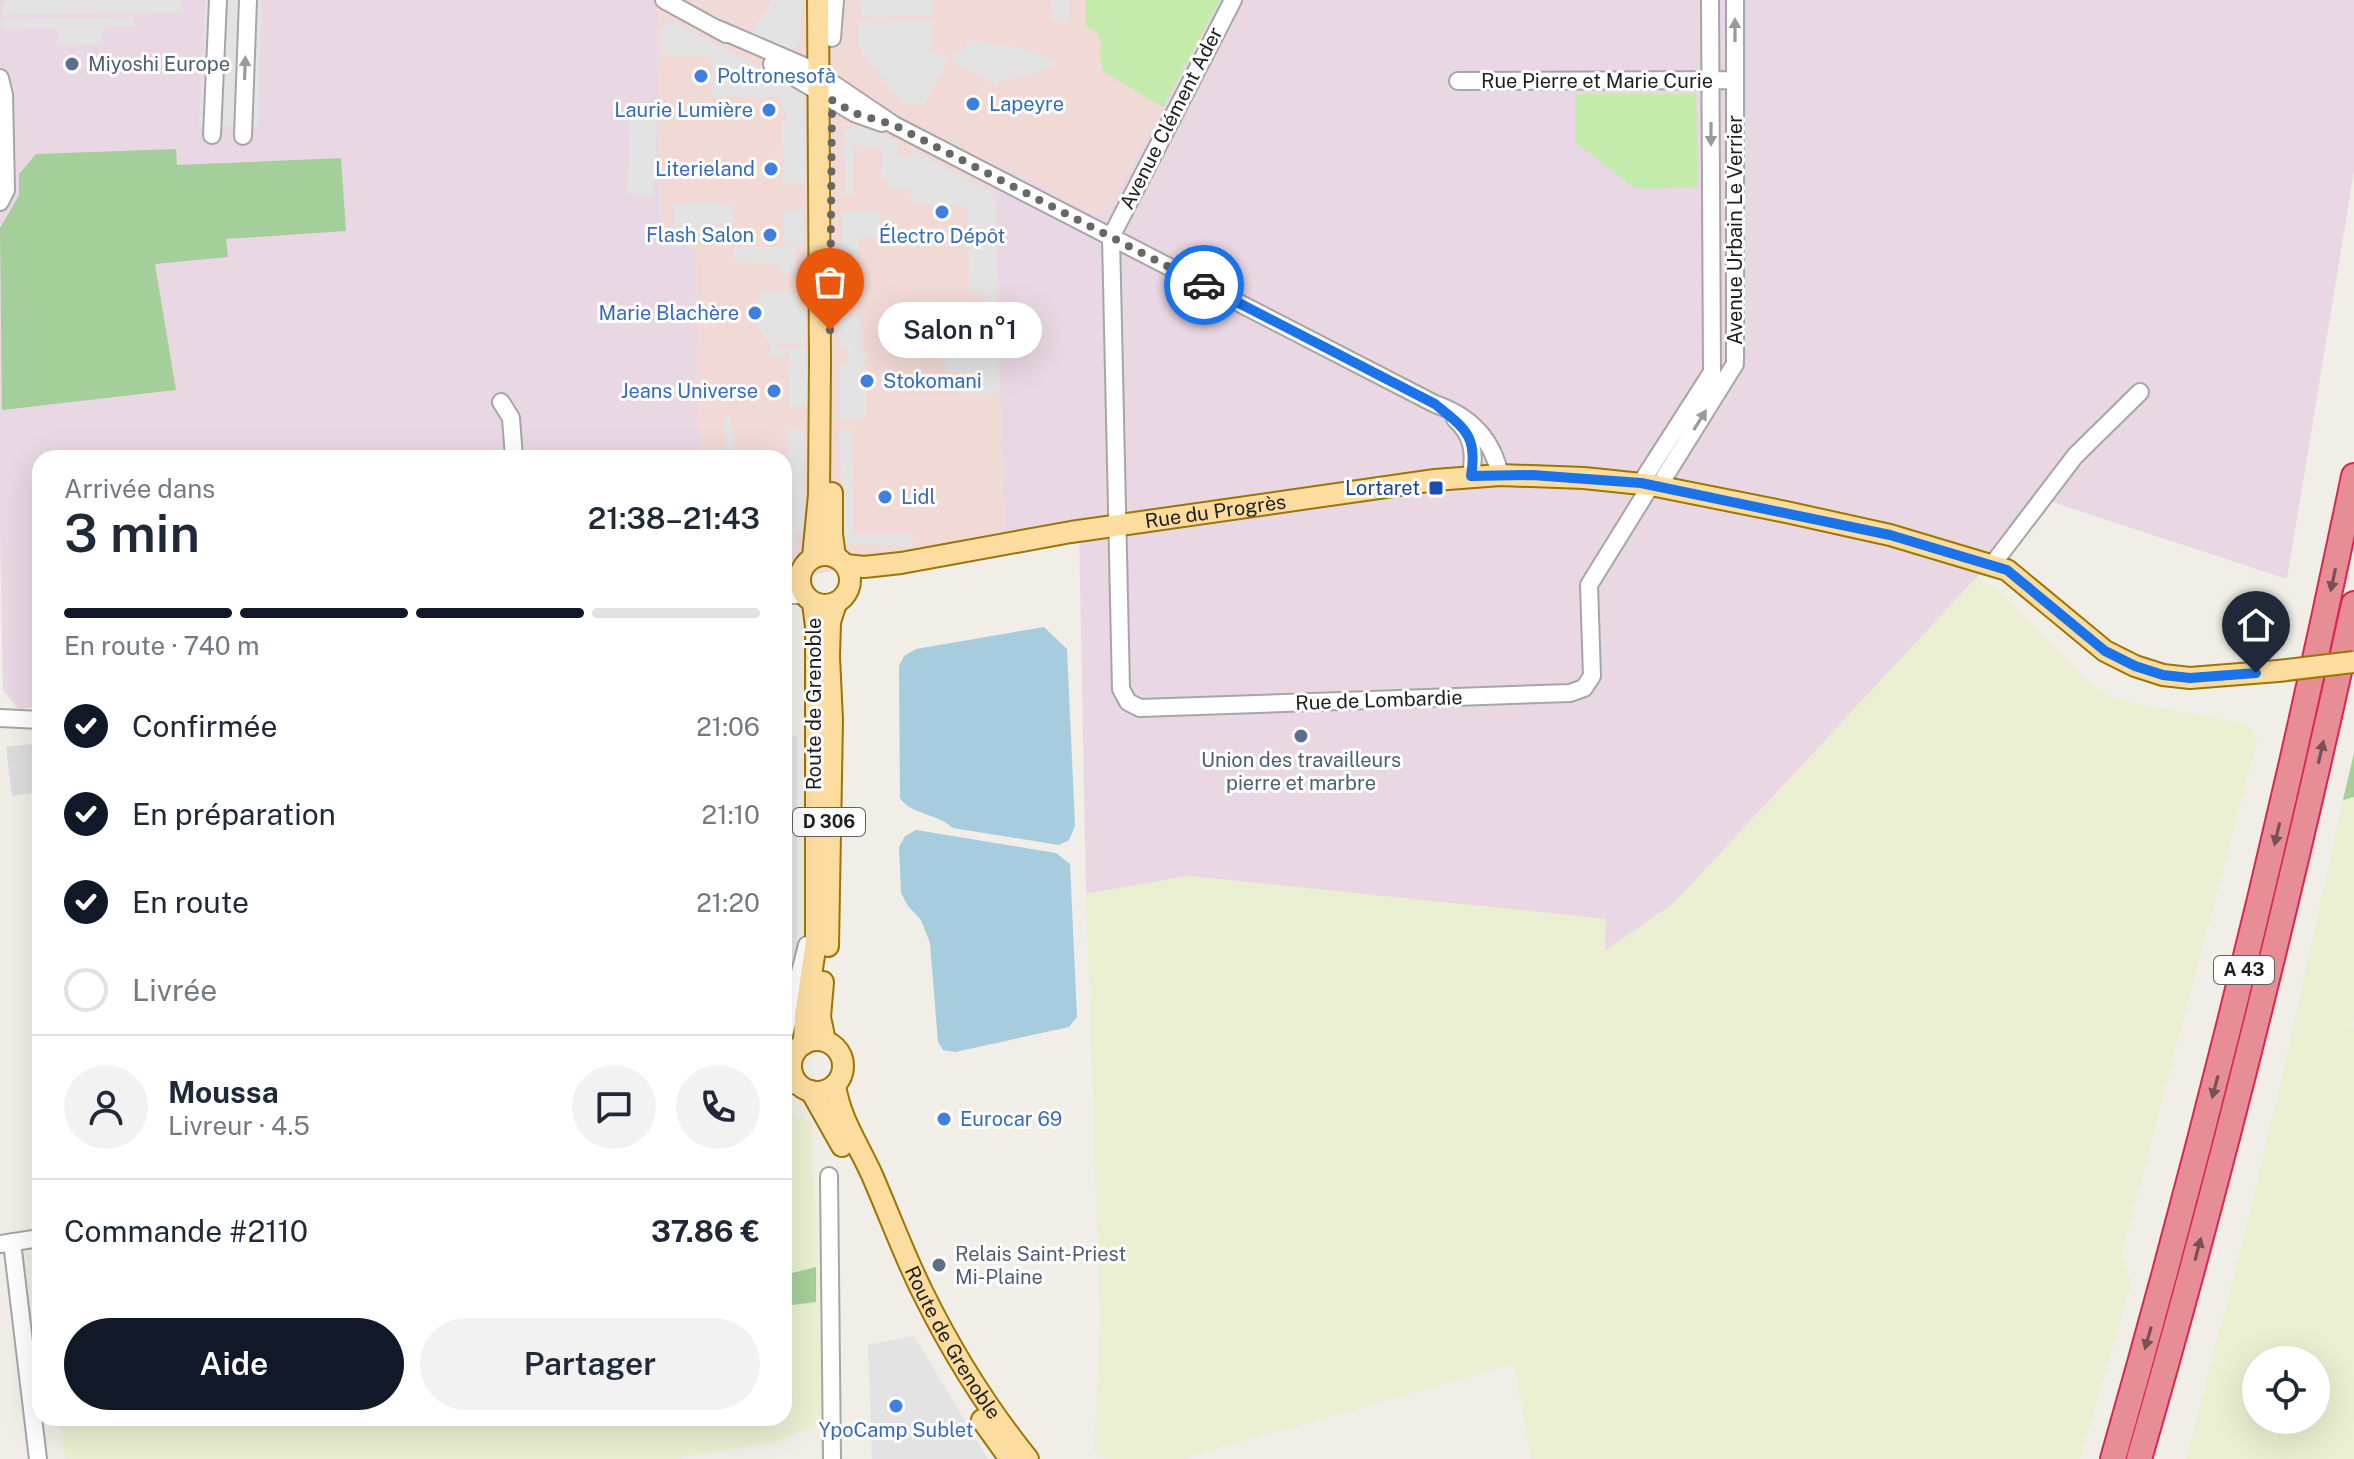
<!DOCTYPE html>
<html lang="fr">
<head>
<meta charset="utf-8">
<style>
	body { margin:0; font-family:"Public Sans",sans-serif; background:#f2f2f3; color:#1f2937; height:100vh; display:flex; flex-direction:column; font-size:30px; white-space:nowrap }
	* { box-sizing:border-box; margin:0 }
	p { font-size:26px; color:#747a83 }
	.icon { flex:none; width:44px; height:44px; fill:none; stroke:currentColor; stroke-width:2; stroke-linecap:round; stroke-linejoin:round }
	.map { position:relative; flex:1; overflow:hidden }
	.drawer { position:absolute; left:32px; top:450px; width:760px; height:976px; display:flex; flex-direction:column; background:#fff; border-radius:24px; box-shadow:0 8px 32px #0002 }
	.drawer>* { flex:none }
	.fabs { position:absolute; left:2242px; top:1346px; display:grid; gap:16px }
	.fabs a { display:grid; place-items:center; width:88px; height:88px; border-radius:50%; background:#fff; box-shadow:0 8px 32px #0002; font-size:40px }
	.pin { position:absolute; display:grid; place-items:center; width:68px; height:68px; color:#fff; margin:-82px -34px; border-radius:50% 50% 50% 0; rotate:-45deg; box-shadow:0 0 8px #0007 }
	.pin .icon { rotate:45deg }
	.courier { position:absolute; display:grid; place-items:center; width:80px; height:80px; margin:-40px; border:6px solid #1a73e8; border-radius:50%; background:#fff; color:#222; box-shadow:0 2px 10px #0007 }
	.bubble { position:absolute; height:56px; border-radius:28px; background:#fff; box-shadow:0 8px 32px #0002; font-size:26px; font-weight:600; line-height:56px; text-align:center }
	.head em { font-style:normal; font-weight:600 }
	.head div { display:flex; flex-direction:column-reverse }
	.head { display:flex; align-items:center; justify-content:space-between; height:136px; padding:0 32px }
	h1 { font-size:52px; font-weight:600; line-height:60px }
	.bar { display:grid; grid-template-columns:repeat(4,1fr); gap:12px 8px; align-content:center; height:96px; padding:0 32px }
	.bar i { height:10px; border-radius:6px; background:#e0e1e3 }
	.bar .on { background:#111827 }
	.bar p { grid-column:span 4 }
	.line { display:flex; align-items:center; gap:20px; padding:0 32px; border-top:2px solid #e0e1e3 }
	.line div { flex:1 }
	.round { display:grid; place-items:center; flex:none; width:84px; height:84px; border-radius:42px; background:#f2f2f3 }
	ol { padding:0 32px; list-style:none }
	li { display:flex; align-items:center; gap:24px; height:88px }
	li p { margin-inline-start:auto }
	li .icon { padding:8px; border-radius:50%; background:#111827; color:#fff; stroke-width:4 }
	li:last-child { color:#747a83 }
	li i { width:44px; height:44px; border:4px solid #e0e1e3; border-radius:50% }
	.cta { display:flex; gap:16px; margin-top:auto; padding:16px 32px }
	.cta a { flex:1; height:92px; border-radius:48px; background:#111827; color:#fff; font-size:32px; font-weight:600; line-height:92px; text-align:center }
	.cta a+a { background:#f2f2f3; color:#1f2937 }
	.map>svg:first-child { display:block }
	.residential { fill:#dddcdc }
	.commercial { fill:#f1d9d5 }
	.industrial { fill:#e9d7e4 }
	.farmland { fill:#eaefd1; fill-rule:evenodd }
	.grass { fill:#c4eaac }
	.forest { fill:#a5cf9a }
	.parking { fill:#e3e3e3 }
	.water { fill:#a6ccde }
	.lines { fill:none; stroke-linecap:round; stroke-linejoin:round }
	.minor-casing { stroke:#a6a6a6; stroke-width:20 }
	.major-casing { stroke:#9b7600; stroke-width:24 }
	.highway-casing { stroke:#dc2552; stroke-width:28 }
	.minor { stroke:#fff; stroke-width:16 }
	.major { stroke:#fcdc9f; stroke-width:20 }
	.highway { stroke:#e78d96; stroke-width:24 }
	.major-bridge-casing { stroke:#9b7600; stroke-width:24; stroke-linecap:butt }
	.major-bridge { stroke:#fcdc9f; stroke-width:20 }
	.oneway { fill:#9a9a9a }
	.oneway2 { fill:#795055 }
	.done { stroke:#686765; stroke-width:8; stroke-dasharray:0 14.4 }
	.route { stroke:#1a73e8; stroke-width:10 }
	.service-dot { fill:#5c6f8a; stroke:#fff; stroke-width:3 }
	.shop-dot { fill:#3f7fe0; stroke:#fff; stroke-width:3 }
	.transit-dot { fill:#1a4fb4; stroke:#fff; stroke-width:3 }
	.labels { text-anchor:middle; stroke-width:6; stroke-linejoin:round; paint-order:stroke }
	.shield { fill:#fff; stroke:#626262; stroke-width:2 }
	.shield-label { font-size:18px; font-weight:bold; fill:#1f1f1f }
	.service-label { font-size:20px; fill:#4e5e75; stroke:#fff; text-anchor:start }
	.shop-label { font-size:20px; fill:#366cbe; stroke:#fff; text-anchor:start }
	.street-label { font-size:20px; fill:#1f1f1f; stroke:#fff }
	.transit-label { font-size:20px; fill:#164399; stroke:#fff; text-anchor:end }
</style>
</head>
<body>
<div class="map">
<svg width="2354" height="1459" viewBox="0 0 2354 1459">
	<rect width="100%" height="100%" fill="#f0eee6"/>
	<path class="residential" d="M40,743V792L12,796L6,747Z"/>
	<path class="commercial" d="M655,0H1085L1086,25L1099,36L1102,45L1100,65L1104,71L1163,107L1109,208L1095,214L1001,165L996,177L1004,535L784,581V458H702L698,417L696,247L661,246L658,12Z"/>
	<path class="industrial" d="M0,0H655L658,12L661,246L696,247L698,417L702,458H40V706L18,709L3,690L0,534Z
		M1220,0H2354V171L2287,579L2049,501L2011,549L1976,578L1674,903L1605,951V919L1188,876L1086,894L1079,527L1004,535L996,177L1001,165L1095,214L1109,208Z"/>
	<path class="farmland" d="M1976,578L1995,587L2089,682L2106,694L2130,703L2244,723L2254,731L2257,741L2122,1252L2131,1283L2080,1459H1531L1514,1364L1180,1459H1106L1094,1452L1100,1320L1086,894L1188,876L1606,919L1605,951L1674,903Z
		M2354,797V1021L2347,1025H2354V1459H2186L2241,1247L2282,1077L2343,800ZM2256,1360H2316V1420H2256Z
		M786,1113L812,1122L823,1423L778,1441L682,1457V1459H65L60,1418H784Z"/>
	<path class="grass" d="M1085,0H1220L1163,107L1104,72C1093,53 1113,37 1085,26Z
		M1575,94H1696L1698,187L1636,189L1575,142Z"/>
	<path class="forest" d="M176,149L177,165L341,158L346,231L226,239L228,257L155,264L176,390L2,410L0,228L19,195V174L36,154Z
		M2354,753V797L2343,800Z
		M816,1267V1302L784,1306V1275Z"/>
	<path class="parking" d="M7,0H181L183,12L2,15V8Z
		M205,0H262L257,128L199,125Z
		M772,0H801L800,41L795,48L785,52L751,33Z
		M860,0H933V16L869,17L863,15L860,9Z
		M1051,0H1070V22L1052,23Z
		M134,17L135,26L103,27V44L57,45V28L2,29V19Z
		M673,21L769,72L804,95L805,184H783L782,121L786,120V113H782V97H712L711,57L661,55V29Z
		M858,21H932V50L948,60L924,105L904,103L866,59L858,45Z
		M968,40L1026,49L1053,62L1051,67L1020,77L1001,81L997,86L951,61L955,54L966,48Z
		M631,110L658,112L653,196L627,194Z
		M861,123L899,143L896,149L903,157L912,158V150L994,193L999,394H960V372H946V305L982,310L983,295L969,293L968,208L957,205L911,203V189H888V178H880L883,151L873,147H860L857,143L852,148L854,151V195H845L844,132Z
		M674,203L733,204V223H711V240H673Z
		M784,210H803L804,245L784,246Z
		M880,211V237L858,238L857,289H842V212Z
		M734,247H796V273H780V265L734,262Z
		M760,292L797,293V310H806V344H778V349H785L786,357H770V344L757,326L756,301L760,300Z
		M839,317H861V350H866V418L840,419V365L848,364V348L839,347Z
		M788,347H806L808,368V405L789,409Z
		M730,417L736,458H728L726,444L723,418Z
		M787,429H804V532H796L795,541L801,545L797,552L790,548L787,550L786,558H784V526H787Z
		M852,430L854,534H912L914,546L844,544L839,431Z
		M797,736V945L784,991V738Z
		M914,1336L988,1459H872L868,1345Z"/>
	<path class="water" d="M1044,627L1067,649L1075,826L1069,840L1059,845L953,828C935,812 911,815 900,798L899,666L904,656L916,649Z
		M916,830L1056,853L1070,864L1077,1017L1069,1027L955,1052L943,1050L938,1042L930,943L921,920L908,906L901,893L899,847L905,836Z"/>
	<g class="lines">
		<g class="minor-casing">
			<path id="minor" d="M664,0L726,34
				M1233,0L1111,237L1121,689L1128,702L1140,708L1570,693L1584,688L1592,676L1589,585L1651,485
				M718,29L811,69L894,125L1435,404C1470,416 1492,438 1500,475
				M832,38L835,0
				M772,64L854,113L882,123
				M0,78L4,95L6,190L0,202
				M1458,81L1735,80
				M212,135L218,0
				M243,136L248,0
				M501,402L511,418L514,458
				M1455,419C1473,435 1475,453 1471,476
				M1641,483L1712,372L1710,0
				M1659,486L1735,364V0
				M1992,565L2075,456L2140,392
				M784,582L801,572
				M784,595H805
				M0,718L40,720
				M784,1035L807,945
				M784,1068L791,1062
				M784,1087L799,1084
				M829,1176L832,1459
				M12,1242L38,1459
				M0,1244L40,1238"/>
		</g>
		<g class="major-casing">
			<g id="major">
				<path d="M832,493V534L835,557"/>
				<circle cx="825" cy="580" r="25"/>
				<path d="M813,557L819,495L820,360L818,0"/>
				<path id="s1" d="M846,565L864,567L901,563L1071,532L1435,480L1500,475L1584,478L1651,485L1786,512L1890,535L2007,570L2105,651L2135,666L2163,675L2190,678L2278,671"/>
				<path d="M828,946L832,720L829,657L830,622L836,603"/>
				<path d="M823,982L820,1017L825,1041"/>
				<circle cx="817" cy="1066" r="26"/>
				<path d="M804,1044L805,1016L816,942V627L813,603"/>
				<path id="s2" d="M835,1085C840,1119 858,1144 872,1175C889,1214 904,1255 923,1293C952,1352 987,1408 1028,1459"/>
				<path d="M811,1091L842,1146"/>
				<path d="M982,1420L1010,1459"/>
			</g>
		</g>
		<g class="highway-casing">
			<path id="highway" d="M2113,1459C2206,1134 2286,807 2354,476
				M2139,1459C2221,1176 2291,891 2354,604"/>
		</g>
		<use href="#minor" class="minor"/>
		<use href="#major" class="major"/>
		<use href="#highway" class="highway"/>
		<g class="major-bridge-casing">
			<path id="major-bridge" d="M2278,671L2354,662"/>
		</g>
		<use href="#major-bridge" class="major-bridge"/>
	</g>
	<defs><path id="oneway-solid" d="M-6-.8H1V-3.2L6.5 0L1 3.2V.8H-6Z" transform="scale(2)"/></defs>
	<g class="oneway">
		<use href="#oneway-solid" transform="translate(1735 30) rotate(-90)"/>
		<use href="#oneway-solid" transform="translate(245 68) rotate(-88)"/>
		<use href="#oneway-solid" transform="translate(1711 134) rotate(90)"/>
		<use href="#oneway-solid" transform="translate(1700 420) rotate(-58)"/>
	</g>
	<g class="oneway2">
		<use href="#oneway-solid" transform="translate(2333 580) rotate(102)"/>
		<use href="#oneway-solid" transform="translate(2321 752) rotate(-77)"/>
		<use href="#oneway-solid" transform="translate(2277 834) rotate(103)"/>
		<use href="#oneway-solid" transform="translate(2215 1087) rotate(105)"/>
		<use href="#oneway-solid" transform="translate(2198 1249) rotate(-75)"/>
		<use href="#oneway-solid" transform="translate(2148 1338) rotate(106)"/>
	</g>
	<g class="lines">
		<path class="done" d="M830,330L832,100L854,113L894,125L1204,285"/>
		<path class="route" d="M1204,285L1435,404C1464,428 1478,435 1471,476L1532,475L1641,483L1890,535L2007,570L2105,651L2135,666L2163,675L2190,678L2256,673"/>
	</g>
	<g class="service-dot">
		<circle cx="72" cy="64" r="8"/>
		<circle cx="1301" cy="736" r="8"/>
		<circle cx="939" cy="1265" r="8"/>
	</g>
	<g class="shop-dot">
		<circle cx="701" cy="76" r="8"/>
		<circle cx="973" cy="104" r="8"/>
		<circle cx="769" cy="110" r="8"/>
		<circle cx="771" cy="169" r="8"/>
		<circle cx="942" cy="212" r="8"/>
		<circle cx="770" cy="235" r="8"/>
		<circle cx="755" cy="313" r="8"/>
		<circle cx="867" cy="381" r="8"/>
		<circle cx="774" cy="391" r="8"/>
		<circle cx="885" cy="497" r="8"/>
		<circle cx="944" cy="1119" r="8"/>
		<circle cx="896" cy="1406" r="8"/>
	</g>
	<rect class="transit-dot" x="1428" y="480" width="16" height="16" rx="4"/>
	<g class="labels">
		<g class="shield">
			<rect x="793" y="808" width="72" height="28" rx="6"/>
			<rect x="2214" y="956" width="60" height="28" rx="6"/>
		</g>
		<g class="shield-label">
			<text x="829" y="828">D 306</text>
			<text x="2244" y="976">A 43</text>
		</g>
		<g class="service-label">
			<text x="88" y="71">Miyoshi Europe</text>
			<text x="1301" y="767" text-anchor="middle">Union des travailleurs<tspan x="1301" dy="23">pierre et marbre</tspan></text>
			<text x="955" y="1261">Relais Saint-Priest<tspan x="955" dy="23">Mi-Plaine</tspan></text>
		</g>
		<g class="shop-label">
			<text x="717" y="83">Poltronesofà</text>
			<text x="989" y="111">Lapeyre</text>
			<text x="753" y="117" text-anchor="end">Laurie Lumière</text>
			<text x="755" y="176" text-anchor="end">Literieland</text>
			<text x="754" y="242" text-anchor="end">Flash Salon</text>
			<text x="942" y="243" text-anchor="middle">Électro Dépôt</text>
			<text x="739" y="320" text-anchor="end">Marie Blachère</text>
			<text x="883" y="388">Stokomani</text>
			<text x="758" y="398" text-anchor="end">Jeans Universe</text>
			<text x="901" y="504">Lidl</text>
			<text x="960" y="1126">Eurocar 69</text>
			<text x="896" y="1437" text-anchor="middle">YpoCamp Sublet</text>
		</g>
		<g class="street-label">
			<text x="1597" y="88">Rue Pierre et Marie Curie</text>
			<text transform="translate(1171 118) rotate(-63)" y="7">Avenue Clément Ader</text>
			<text transform="translate(1735 230) rotate(-90)" y="7">Avenue Urbain Le Verrier</text>
			<text dy="7" stroke="none"><textPath href="#s1" startOffset="374">Rue du Progrès</textPath></text>
			<text transform="translate(1379 700) rotate(-2)" y="7">Rue de Lombardie</text>
			<text transform="translate(814 704) rotate(-90)" y="7">Route de Grenoble</text>
			<text dy="7" stroke="none"><textPath href="#s2" startOffset="284">Route de Grenoble</textPath></text>
		</g>
		<g class="transit-label">
			<text x="1420" y="495">Lortaret</text>
		</g>
	</g>
</svg>
<div class="fabs">
<a><svg class="icon" aria-label="locate" viewBox="0 0 24 24"><circle cx="12" cy="12" r="6"/><path d="M12 2v4M12 18v4M2 12h4M18 12h4"/></svg></a>
</div>
<div class="pin" style="left:830px;top:330px;background:#ea580c"><svg class="icon" aria-label="bag" viewBox="0 0 24 24"><path d="M5 8h14l-1 12H6zM9 8a3 3 0 0 1 6 0"/></svg></div>
<div class="pin" style="left:2256px;top:673px;background:#1f2937"><svg class="icon" aria-label="home" viewBox="0 0 24 24"><path d="M3 11l9-7 9 7M6 9v11h12V9"/></svg></div>
<div class="courier" style="left:1204px;top:285px"><svg class="icon" aria-label="car" viewBox="0 0 24 24"><path d="M5 17H2v-5l4-1 3-4h7l3 4 3 1v5h-3M9 17h6M6 11h13"/><circle cx="7" cy="17" r="2"/><circle cx="17" cy="17" r="2"/></svg></div>
<div class="bubble" style="left:878px;top:302px;width:164px">Salon n°1</div>
<section class="drawer">
<div class="head"><div><h1>3 min</h1><p>Arrivée dans</p></div><em>21:38–21:43</em></div>
<div class="bar"><i class="on"></i><i class="on"></i><i class="on"></i><i></i><p>En route · 740 m</p></div>
<ol>
<li><svg class="icon" aria-label="check" viewBox="0 0 24 24"><path d="M5 12l5 5 9-10"/></svg>Confirmée<p>21:06</p></li>
<li><svg class="icon" aria-label="check" viewBox="0 0 24 24"><path d="M5 12l5 5 9-10"/></svg>En préparation<p>21:10</p></li>
<li><svg class="icon" aria-label="check" viewBox="0 0 24 24"><path d="M5 12l5 5 9-10"/></svg>En route<p>21:20</p></li>
<li><i></i>Livrée</li>
</ol>
<div class="line" style="height:144px"><a class="round"><svg class="icon" aria-label="person" viewBox="0 0 24 24"><circle cx="12" cy="8" r="4"/><path d="M4 21q1-7 8-7t8 7"/></svg></a><div><b>Moussa</b><p>Livreur · 4.5</p></div><a class="round"><svg class="icon" aria-label="chat" viewBox="0 0 24 24"><path d="M4 5h16v11H9l-5 4z"/></svg></a><a class="round"><svg class="icon" aria-label="phone" viewBox="0 0 24 24"><path d="M5 4h4l2 5-3 2q2 4 5 5l2-3 5 2v4C11 20 4 13 5 4z"/></svg></a></div>
<div class="line" style="height:104px"><div>Commande #2110</div><b>37.86 €</b></div>
<div class="cta"><a>Aide</a><a>Partager</a></div>
</section>
</div>
</body>
</html>
